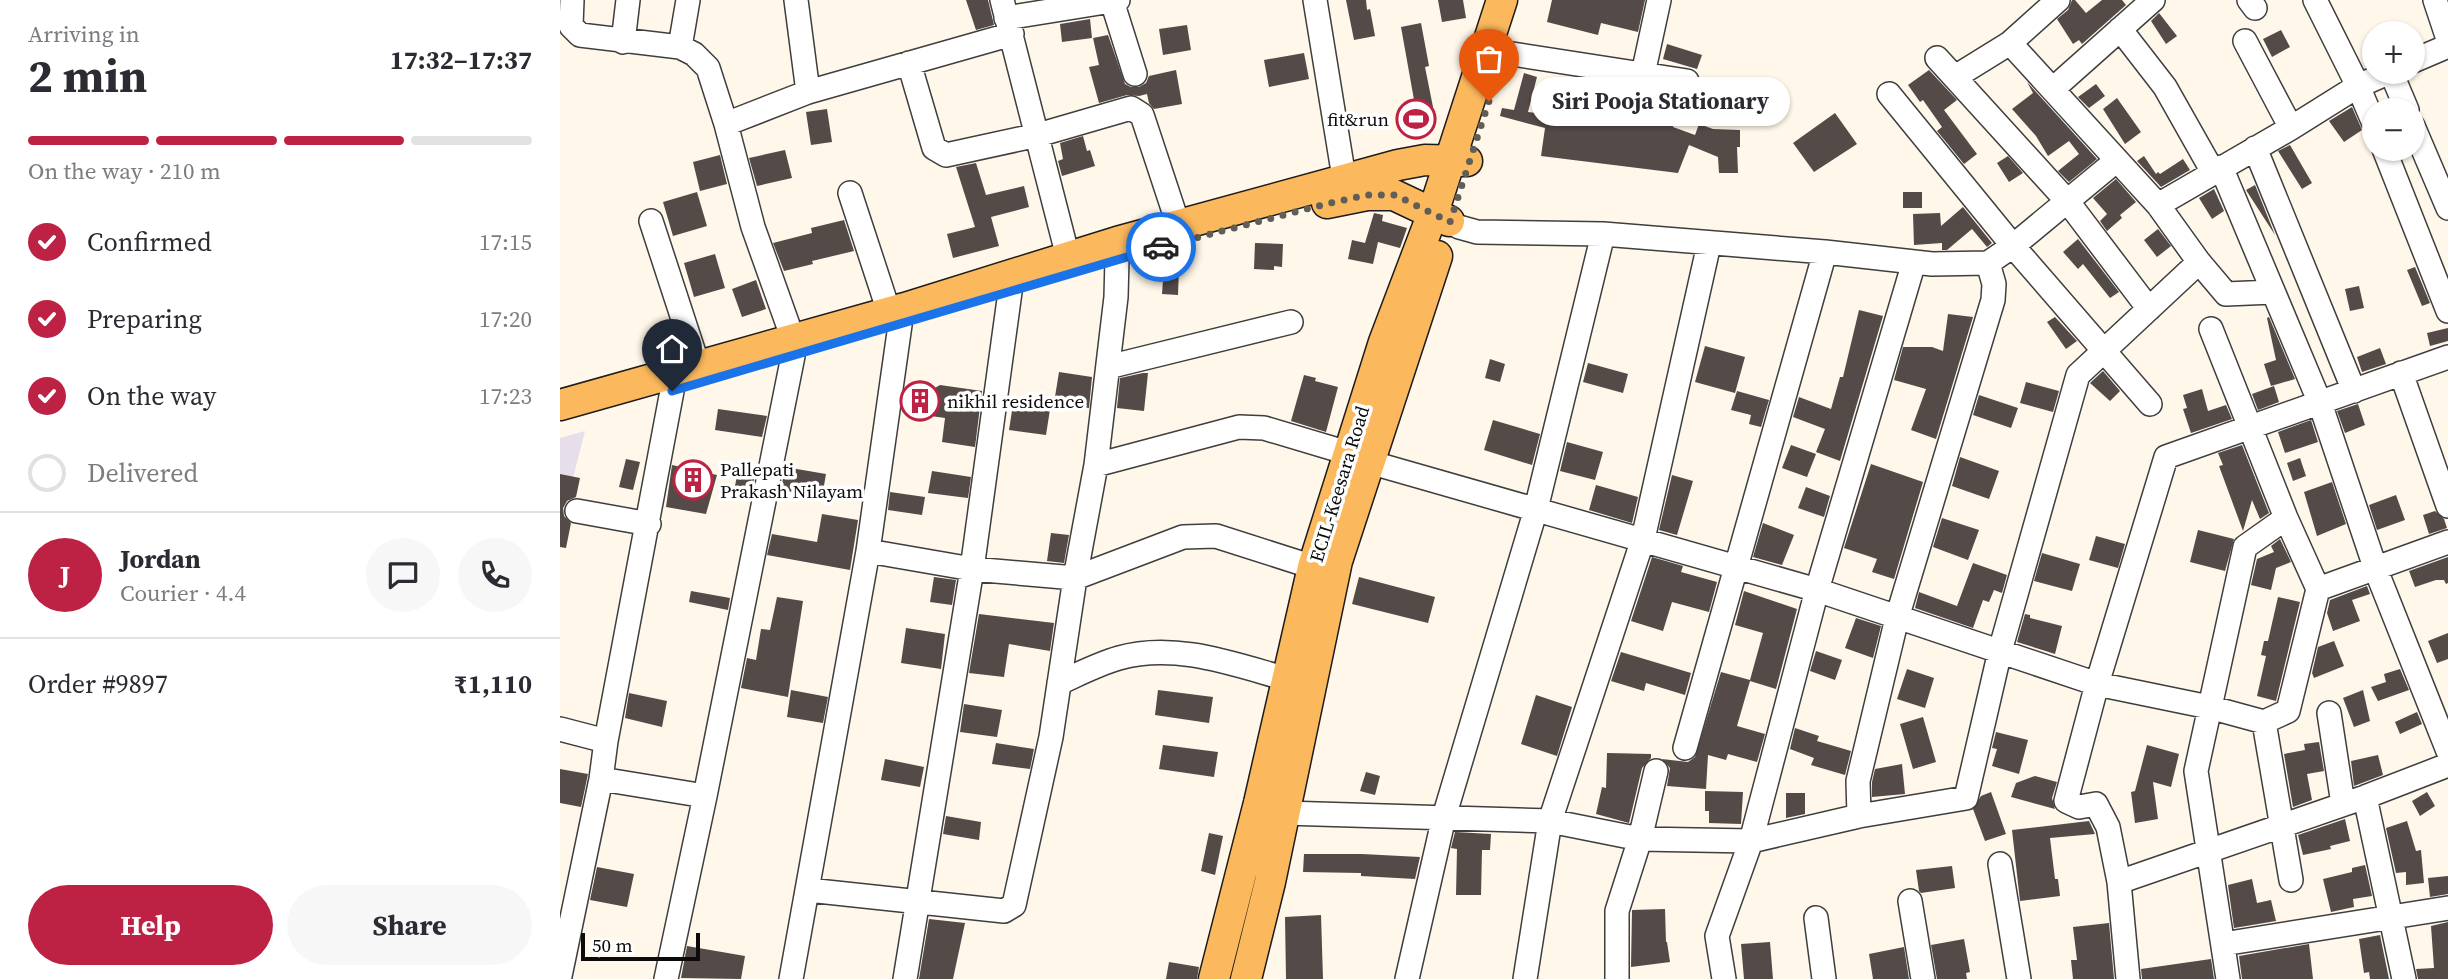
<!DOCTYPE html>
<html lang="en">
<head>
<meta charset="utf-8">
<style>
	body { margin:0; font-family:"Source Serif 4",serif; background:#f7f7f7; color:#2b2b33; height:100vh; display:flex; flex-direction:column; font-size:26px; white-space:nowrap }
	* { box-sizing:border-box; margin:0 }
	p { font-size:23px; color:#7c7c81 }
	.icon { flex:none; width:38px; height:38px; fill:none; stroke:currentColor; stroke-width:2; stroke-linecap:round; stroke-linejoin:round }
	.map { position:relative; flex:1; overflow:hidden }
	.details { display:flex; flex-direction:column; background:#fff; width:560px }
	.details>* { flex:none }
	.buttons { position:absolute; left:1802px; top:21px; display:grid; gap:14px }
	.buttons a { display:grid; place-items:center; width:63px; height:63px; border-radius:50%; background:#fff; box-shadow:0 2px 5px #0004; font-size:35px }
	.scale { position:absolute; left:21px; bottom:18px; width:119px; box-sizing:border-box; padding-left:7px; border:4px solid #0b0b0b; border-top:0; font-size:19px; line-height:24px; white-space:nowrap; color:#0b0b0b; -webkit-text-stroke:5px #fff; paint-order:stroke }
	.pin { position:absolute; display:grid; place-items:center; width:60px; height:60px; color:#fff; margin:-72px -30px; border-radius:50% 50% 50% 0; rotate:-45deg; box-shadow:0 0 7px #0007 }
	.pin .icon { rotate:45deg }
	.courier { position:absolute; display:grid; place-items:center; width:70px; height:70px; margin:-35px; border:5px solid #1a73e8; border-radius:50%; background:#fff; color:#222; box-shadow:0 2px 9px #0007 }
	.bubble { position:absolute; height:49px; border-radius:24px; background:#fff; box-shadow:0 2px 5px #0004; font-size:23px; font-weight:700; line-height:49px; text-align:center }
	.overview em { font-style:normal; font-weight:700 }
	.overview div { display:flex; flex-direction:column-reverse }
	.overview { display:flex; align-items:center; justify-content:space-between; height:119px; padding:0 28px }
	h1 { font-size:46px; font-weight:700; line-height:52px }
	.bar { display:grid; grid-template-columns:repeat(4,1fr); gap:10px 7px; align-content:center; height:84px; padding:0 28px }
	.bar i { height:9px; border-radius:5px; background:#e1e1e2 }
	.bar .current { background:#bd2144 }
	.bar p { grid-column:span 4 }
	.line { display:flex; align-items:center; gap:18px; padding:0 28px; border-top:2px solid #e1e1e2 }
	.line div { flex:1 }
	.round { display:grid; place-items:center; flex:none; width:74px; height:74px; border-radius:37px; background:#f7f7f7 }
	ol { padding:0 28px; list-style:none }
	li { display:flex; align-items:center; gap:21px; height:77px }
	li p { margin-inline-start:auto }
	li .icon { padding:7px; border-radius:50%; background:#bd2144; color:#fff; stroke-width:4 }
	li:last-child { color:#7c7c81 }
	li i { width:38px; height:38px; border:4px solid #e1e1e2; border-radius:50% }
	.action { display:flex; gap:14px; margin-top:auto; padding:14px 28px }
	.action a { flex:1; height:80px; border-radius:42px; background:#bd2144; color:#fff; font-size:28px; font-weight:700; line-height:80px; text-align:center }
	.action a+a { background:#f7f7f7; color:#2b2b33 }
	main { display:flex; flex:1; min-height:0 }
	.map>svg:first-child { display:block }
	.industrial { fill:#e7deeb }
	.building { fill:#544a47 }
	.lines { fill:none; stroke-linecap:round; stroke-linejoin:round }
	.minor-casing { stroke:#3e3e3e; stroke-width:26 }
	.major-casing { stroke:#1c1c1c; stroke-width:33 }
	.minor { stroke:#fff; stroke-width:23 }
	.major { stroke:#fcb85c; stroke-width:30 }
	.done { stroke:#605e59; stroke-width:7; stroke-dasharray:0 12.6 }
	.route { stroke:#1a73e8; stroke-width:9 }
	.labels { text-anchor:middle; stroke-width:7; stroke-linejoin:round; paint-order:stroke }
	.poi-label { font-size:19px; fill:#0b0b0b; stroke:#fff; text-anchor:start }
	.street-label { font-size:19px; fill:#0b0b0b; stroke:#fff }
</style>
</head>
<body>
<main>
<section class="details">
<div class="overview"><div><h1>2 min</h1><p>Arriving in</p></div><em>17:32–17:37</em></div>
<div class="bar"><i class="current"></i><i class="current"></i><i class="current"></i><i></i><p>On the way · 210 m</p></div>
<ol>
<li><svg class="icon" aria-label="check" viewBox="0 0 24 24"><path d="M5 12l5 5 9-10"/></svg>Confirmed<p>17:15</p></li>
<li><svg class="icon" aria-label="check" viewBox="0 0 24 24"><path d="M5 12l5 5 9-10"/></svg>Preparing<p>17:20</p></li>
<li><svg class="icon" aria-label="check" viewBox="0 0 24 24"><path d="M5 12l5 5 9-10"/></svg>On the way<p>17:23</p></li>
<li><i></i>Delivered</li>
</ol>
<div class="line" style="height:126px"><b class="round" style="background:#bd2144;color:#fff">J</b><div><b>Jordan</b><p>Courier · 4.4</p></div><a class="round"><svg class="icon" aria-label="chat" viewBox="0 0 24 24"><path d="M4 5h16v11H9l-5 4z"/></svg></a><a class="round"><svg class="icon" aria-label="phone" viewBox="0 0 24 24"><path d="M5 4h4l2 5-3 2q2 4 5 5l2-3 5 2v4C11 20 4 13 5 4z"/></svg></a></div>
<div class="line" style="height:91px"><div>Order #9897</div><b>₹1,110</b></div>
<div class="action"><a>Help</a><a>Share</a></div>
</section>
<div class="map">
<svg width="1888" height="979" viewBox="0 0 1888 979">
	<rect width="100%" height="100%" fill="#fff7e9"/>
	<path class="industrial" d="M25,431L0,529V438Z"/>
	<path class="building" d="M406,0H428L434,25L416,30Z
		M786,0H806L807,10L810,9L815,36L794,40Z
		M878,0H903L906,18L882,22Z
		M992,0H1085L1078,32L1041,23L1038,35L987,22Z
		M1512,0H1515L1526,13L1542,0H1562L1566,5L1522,44L1519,40L1513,44L1497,19L1508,10Z
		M1599,13L1617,36L1606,44L1591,21Z
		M530,19L532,38L502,42L500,24Z
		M861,23L869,66L865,67L873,107L856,111L841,27Z
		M627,25L631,50L603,55L599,29Z
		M1721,30L1730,47L1712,57L1703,39Z
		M548,35L565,84L571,87H579L586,83L589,76L616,70L622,104L594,109L589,103L587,94L579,96L567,95L539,103L529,67L539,65L533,38Z
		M1107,44L1142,55L1137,69L1103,59Z
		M744,53L749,79L709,87L704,60Z
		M1369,70L1397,100L1384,110L1417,154L1404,164L1377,131L1382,127L1363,100L1360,102L1348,85Z
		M964,73L977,77L968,112L1059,123L1063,85L1116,94L1113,127L1135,135L1139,124L1153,129L1180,130V147H1177L1178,173H1159L1158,157L1129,145L1118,173L981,156L985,128L940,116L942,108L954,110Z
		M1467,82L1537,159L1509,182L1498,171L1519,154L1509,141L1488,156L1476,136L1452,109L1473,93Z
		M1536,84L1545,96L1529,108L1518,97Z
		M1557,98L1581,132L1565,144L1543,109Z
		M1792,107L1802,130L1784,142L1769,121Z
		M267,109L272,142L251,145L246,112Z
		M1275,113L1297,144L1254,172L1233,143Z
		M523,136L527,151L530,150L535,166L502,176L498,161L503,159L500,143Z
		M1730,145L1752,183L1742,189L1718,151Z
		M225,150L232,178L197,186L189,158Z
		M160,155L167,184L140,191L133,162Z
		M1448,156L1463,173L1449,182L1437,163Z
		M1584,156L1596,174L1598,172L1600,174L1623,159L1630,170L1601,187L1577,161Z
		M416,163L426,195L464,186L469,207L431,217L439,246L393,258L387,234L415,227L396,167Z
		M1556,179L1576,202L1560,215L1562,218L1547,231L1540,221L1547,214L1533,198Z
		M1695,185L1715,235L1686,190Z
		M1654,189L1664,211L1652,219L1639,198Z
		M137,192L147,226L113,236L103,202Z
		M1343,192H1362V208H1343Z
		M1403,207L1432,243L1427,247L1412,229L1387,250H1382V243L1354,245L1353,214L1380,213L1381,226Z
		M814,213L823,215L822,221L847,228L840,248L818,242L813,264L788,259L792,240L805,243Z
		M284,220L294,251L252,261L253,264L224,271L213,243L252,233L251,228Z
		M1598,229L1611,246L1597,257L1584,240Z
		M1518,239L1559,292L1550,298L1523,264L1518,269L1503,252Z
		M695,243L723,244L722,267L714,266V270L694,269Z
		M155,254L165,288L134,297L124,263Z
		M604,266L619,267L618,295L602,294Z
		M1855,267L1870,303L1862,306L1847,270Z
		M196,280L206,309L182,317L172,289Z
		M1799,286L1804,308L1790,311L1785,289Z
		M1299,310L1323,316L1280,461L1256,452L1265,429L1233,417L1239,397L1271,409L1280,377H1283Z
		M1388,314L1413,317L1376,439L1351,430L1366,389L1334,380L1343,347H1372L1383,351Z
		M1495,317L1517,341L1506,349L1487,322Z
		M1709,317L1735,379L1711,386L1704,364L1716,360L1707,318Z
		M1888,328V341L1870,346L1867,333Z
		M1145,346L1185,357L1175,393L1135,382Z
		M1820,348L1826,364L1802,372L1797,357Z
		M930,359L945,364L940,382L925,378Z
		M1028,363L1068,374L1063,393L1023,382Z
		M1543,371L1560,391L1550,401L1530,383Z
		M499,372L532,377L529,408L494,403Z
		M583,373H588L584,411L557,408L560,378Z
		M744,375L756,378L755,381L778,387L766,432L731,421Z
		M1466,382L1499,391L1493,412L1460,403Z
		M380,385L422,391L415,447L382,442L385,418L342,412L343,406Z
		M1714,386L1719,402L1698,410L1692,394Z
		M1642,389L1648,411L1666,405L1672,419L1631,433L1623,409L1627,408L1623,395Z
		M1177,391L1209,400L1201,427L1189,424L1191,415L1171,410Z
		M1419,395L1458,408L1451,428L1413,415Z
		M454,398L491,403L486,435L449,430Z
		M1798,404L1805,425L1785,433L1777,411Z
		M158,409L207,416L202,437L155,430Z
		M933,420L980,434L972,465L924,450Z
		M1751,420L1758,442L1725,453L1718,432Z
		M1007,442L1043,452L1035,480L1000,471Z
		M1231,445L1256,454L1247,477L1222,468Z
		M1682,445L1709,513L1700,519L1692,500L1683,531L1659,466L1663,465L1658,453Z
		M1400,457L1439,471L1429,499L1392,486Z
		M1740,458L1746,476L1733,481L1727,463Z
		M66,459L80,462L73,490L59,487Z
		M1311,464L1363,482L1334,579L1312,572L1317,559L1284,548Z
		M112,465L157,475L146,514L106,507Z
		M179,465L196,469L192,490L175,486Z
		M225,467L266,474L262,497L221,490Z
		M372,471L411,477L408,498L368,493Z
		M0,474L20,478L16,497L7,501L3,508L4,516L11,523L6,548L0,547Z
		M1112,475L1133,481L1117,535L1099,530Z
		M1772,482L1786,524L1757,536L1744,492Z
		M1036,485L1078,497L1072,523L1029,510Z
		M1246,487L1270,496L1264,517L1238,508Z
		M330,492L365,497L362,515L328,510Z
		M1836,495L1845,520L1817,530L1809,505Z
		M1875,511L1884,519L1887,528L1869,534L1863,515Z
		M262,514L298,520L290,570L207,555L212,534L257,542Z
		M1382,518L1419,530L1408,560L1373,547Z
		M1203,523L1234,535L1222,565L1193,557Z
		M1638,530L1674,539L1665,571L1630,562Z
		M491,533L509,535L504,563L487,561Z
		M1536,536L1565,544L1558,568L1529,560Z
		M1720,539L1731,562L1716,568L1711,590L1691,585L1697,559L1714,552L1711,546Z
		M1482,553L1520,564L1512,591L1474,581Z
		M1092,557L1123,566L1121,572L1157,582L1149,612L1112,602L1103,631L1071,621Z
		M1888,557V583L1886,584L1884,580H1876L1855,587L1849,571Z
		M1413,563L1447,575L1442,593L1434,590L1429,602L1423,600L1413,628L1355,608L1359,592L1397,606Z
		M374,577L396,580L392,605L370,602Z
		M799,577L875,597L868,623L792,604Z
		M1807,586L1810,594L1792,600L1800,621L1773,631L1767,613L1770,600Z
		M131,591L170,598L168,610L129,602Z
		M1184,591L1237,609L1216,689L1190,681L1177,726L1205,734L1197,762L1168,754L1166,760L1148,755L1146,789L1107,786L1110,768L1102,759L1128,762L1135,757L1161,672L1190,680L1203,633L1175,625Z
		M217,597L243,601L228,697L181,688L187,658L196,660L201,629L210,630Z
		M1718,597L1740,602L1716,701L1697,696L1706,656L1701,655L1704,641H1708Z
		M419,614L494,623L490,651L449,644L444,677L409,673Z
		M1465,614L1470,615V618L1502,626L1495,654L1457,642Z
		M1296,618L1321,626L1313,658L1285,648Z
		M346,628L385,634L381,669L341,663Z
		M1888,633V659L1877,663L1868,641Z
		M1774,641L1784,666L1754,678L1752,673L1758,647Z
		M1256,651L1282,660L1275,680L1250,671Z
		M1061,652L1131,673L1125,695L1086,683L1084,691L1051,681Z
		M1347,669L1374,678L1365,708L1337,699Z
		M1840,669L1849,690L1818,701L1811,687L1826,682L1824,674Z
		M231,690L268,697L263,723L227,717Z
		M598,690L653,697L649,723L595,715Z
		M1803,690L1810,721L1794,727L1783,698Z
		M69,693L107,701L102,727L65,718Z
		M976,695L1012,707L997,756L961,744Z
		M404,704L442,710L437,737L400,732Z
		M1857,712L1862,724L1840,734L1835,722Z
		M1363,717L1376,762L1353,769L1340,724Z
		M1235,728L1259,736L1257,741L1291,751L1285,775L1251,765L1254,758L1230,749Z
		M1436,732L1468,740L1459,774L1432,766L1437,749L1432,748Z
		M1759,742L1764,771L1747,774L1752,800L1733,807L1724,754L1745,750L1744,744Z
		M436,743L474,749L470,769L432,764Z
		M603,745L658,752L654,777L599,769Z
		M1587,745L1619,754L1611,787L1593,782L1598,819L1575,823L1571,792L1575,791Z
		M1047,753L1091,754V758L1082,768L1069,823L1036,814L1042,787L1046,788Z
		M1818,755L1823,775L1794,786L1791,761Z
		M325,759L364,767L360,787L321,780Z
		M1342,764L1345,794L1312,797V782L1315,769Z
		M0,769L28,774L21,807L0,803Z
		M806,772L820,776L815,795L800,791Z
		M1475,776L1497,782L1492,798L1495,809L1451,797L1456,783Z
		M1145,791L1183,792L1181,824L1149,823V811H1145Z
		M1431,792L1446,834L1425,841L1413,809L1421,796Z
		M1867,792L1875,806L1860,816L1852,801Z
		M1226,793H1245V814L1226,818Z
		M386,816L421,822L419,840L383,834Z
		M1785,819L1790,841L1770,846L1771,849L1743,855L1738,835Z
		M1529,821L1535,834L1490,838L1495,879H1498L1500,896L1460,901L1452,830Z
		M1847,821L1856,851L1861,850L1864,883L1846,885V872L1836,873L1826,828Z
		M895,832L931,834L930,850H922L921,895H896L897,849L891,848Z
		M649,833L663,836L655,875L641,871Z
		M744,854H802L860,857L855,879L801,876V873L743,872Z
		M1805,865L1812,896L1793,899L1794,907L1771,912L1763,879L1792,872V868Z
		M1392,866L1395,888L1361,893L1359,891L1356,870Z
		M37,867L74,874L67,907L30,900Z
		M1888,876V894L1870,897L1868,878Z
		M1692,879L1697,903L1711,900L1716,921L1674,928L1668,885Z
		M1105,909L1106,942H1107L1110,962L1071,967L1072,910Z
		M761,915L763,979H726L725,917Z
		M369,919L405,923L393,979H359Z
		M1888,922V979H1858L1856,969L1874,968L1871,926Z
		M1549,923L1554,979H1513L1511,960H1517L1513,927Z
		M1820,935L1829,979H1810L1809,972L1804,973L1799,939Z
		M1404,939L1410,972L1406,973L1407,979H1377L1371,945Z
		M1210,942L1213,979H1184L1181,944Z
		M1749,944L1753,979H1682L1679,956Z
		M127,946L185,956L181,979L121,978Z
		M1344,947L1349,979H1313L1309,954Z
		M1651,959L1654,979H1582L1581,969Z
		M609,962L639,967L637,979H606Z"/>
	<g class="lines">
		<g class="minor-casing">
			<path id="minor" d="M12,0L11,26L20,35L120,47
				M128,0L120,47L134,54L148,68L166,124L193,227L233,339
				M236,0L248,92
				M442,0L508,257
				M755,0L787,196
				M1689,0L1695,8
				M1755,0L1798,86L1815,126
				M1875,0L1888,39
				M552,1L575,74
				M446,18L558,0
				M1560,29L1605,87L1653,172
				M1685,41L1731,128
				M63,42L68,0
				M946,53L1127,81
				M1377,58L1508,202L1589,309
				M1853,61L1888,46
				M349,63L374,148L386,155L478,135L571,108L582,115L618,224
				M1831,72L1847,110
				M1083,74L1099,0
				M1395,77L1450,43
				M1493,89L1593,0
				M1329,94L1453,246L1590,404
				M166,124L248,92L452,34
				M1853,126L1888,208
				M1695,148L1794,391
				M1824,149L1888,311
				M1661,167L1760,403L1816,570L1888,751
				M290,193L329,312
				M1598,205L1731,128L1798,86L1830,72
				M91,221L138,365
				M890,222L899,227L917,232L1043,234L1265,252L1372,264L1428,263L1453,246L1557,160
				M1639,262L1666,294L1713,292
				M548,367L731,322
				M1841,373L1888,506
				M809,462L1257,590L1537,684L1649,707L1704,722L1728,711L1758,589L1726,518L1651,329
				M536,465L679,427L704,428L788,453
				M17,511L89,524
				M308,551L412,569L515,578L623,537L656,536L753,567
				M1758,589L1888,542
				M499,683C519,674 538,664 559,658C615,642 673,664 727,679
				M1769,713L1783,804
				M1704,722L1731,880
				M0,729L46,741
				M1125,748L1265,252
				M41,779L145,796
				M1805,797L1844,979
				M724,813L990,821L1080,839L1191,841L1299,816L1406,798L1440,651L1518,375L1639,262L1598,205L1450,43L1498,0
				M1299,816L1298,781L1337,618L1433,300L1434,284L1428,263
				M1440,864L1459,979
				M1559,882L1805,797L1888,765
				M248,890L444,911L454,905L491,737L515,578L536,465L556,297L557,259
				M1350,901L1363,979
				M1256,918L1264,979
				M1663,944L1888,908
				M0,976L41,779L46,741L112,391
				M106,979L145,796L233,356
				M231,979L308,551L340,325
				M345,979L412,569L450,292
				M847,979L884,817L976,509L1043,234
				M965,979L990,821L1083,539L1149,244
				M1057,979V911L1080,839L1096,771
				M1164,979L1157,936L1191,841L1257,590L1354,262
				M1568,979L1559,882L1548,827L1536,804L1519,807L1506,801L1537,684L1606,457L1888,357
				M1668,979L1636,771L1685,547L1726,518"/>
		</g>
		<g class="major-casing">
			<path id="major" d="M767,203L807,195H834L889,221
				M0,405L345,308L557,242L838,165L865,160L907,161
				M654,979L699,803L753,567L824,342L873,213L942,0
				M686,979L710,882L777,561L877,256"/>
		</g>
		<use href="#minor" class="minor"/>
		<use href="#major" class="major"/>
	</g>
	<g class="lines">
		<path class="done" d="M601,247L766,204L807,195H835L890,222L929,101"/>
		<path class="route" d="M112,391L601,247"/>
	</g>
	<defs>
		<g id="stadium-ring" transform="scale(2.0125)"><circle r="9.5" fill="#fff" stroke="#bd2144" stroke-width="1.5"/><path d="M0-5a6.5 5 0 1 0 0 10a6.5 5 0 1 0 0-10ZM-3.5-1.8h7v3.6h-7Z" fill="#bd2144"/></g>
		<g id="building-ring" transform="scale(2.0125)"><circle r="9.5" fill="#fff" stroke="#bd2144" stroke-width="1.5"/><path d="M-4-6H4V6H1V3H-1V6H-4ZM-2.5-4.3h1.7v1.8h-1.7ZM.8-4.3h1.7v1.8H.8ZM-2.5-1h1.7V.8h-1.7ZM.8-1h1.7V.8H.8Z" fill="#bd2144"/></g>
	</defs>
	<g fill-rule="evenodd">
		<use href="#stadium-ring" x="856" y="119"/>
		<use href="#building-ring" x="360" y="401"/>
		<use href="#building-ring" x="133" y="480"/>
	</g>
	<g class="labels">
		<g class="poi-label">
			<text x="829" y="126" text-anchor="end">fit&amp;run</text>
			<text x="387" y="408">nikhil residence</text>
			<text x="160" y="476">Pallepati<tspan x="160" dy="22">Prakash Nilayam</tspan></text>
		</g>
		<g class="street-label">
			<text transform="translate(779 484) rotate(-73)" y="7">ECIL-Keesara Road</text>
		</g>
	</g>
</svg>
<div class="buttons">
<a>+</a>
<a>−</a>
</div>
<div class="scale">50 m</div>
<div class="pin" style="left:929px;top:101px;background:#ea580c"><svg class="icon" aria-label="bag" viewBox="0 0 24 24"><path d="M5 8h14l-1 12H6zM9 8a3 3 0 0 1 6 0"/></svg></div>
<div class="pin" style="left:112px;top:391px;background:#1f2937"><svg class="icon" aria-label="home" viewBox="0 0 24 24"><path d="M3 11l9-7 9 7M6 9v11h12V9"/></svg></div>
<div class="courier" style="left:601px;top:247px"><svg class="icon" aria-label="car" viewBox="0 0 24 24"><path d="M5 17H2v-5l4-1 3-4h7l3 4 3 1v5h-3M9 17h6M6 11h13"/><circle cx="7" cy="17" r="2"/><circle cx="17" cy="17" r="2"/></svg></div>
<div class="bubble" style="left:971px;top:77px;width:259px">Siri Pooja Stationary</div>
</div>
</main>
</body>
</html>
